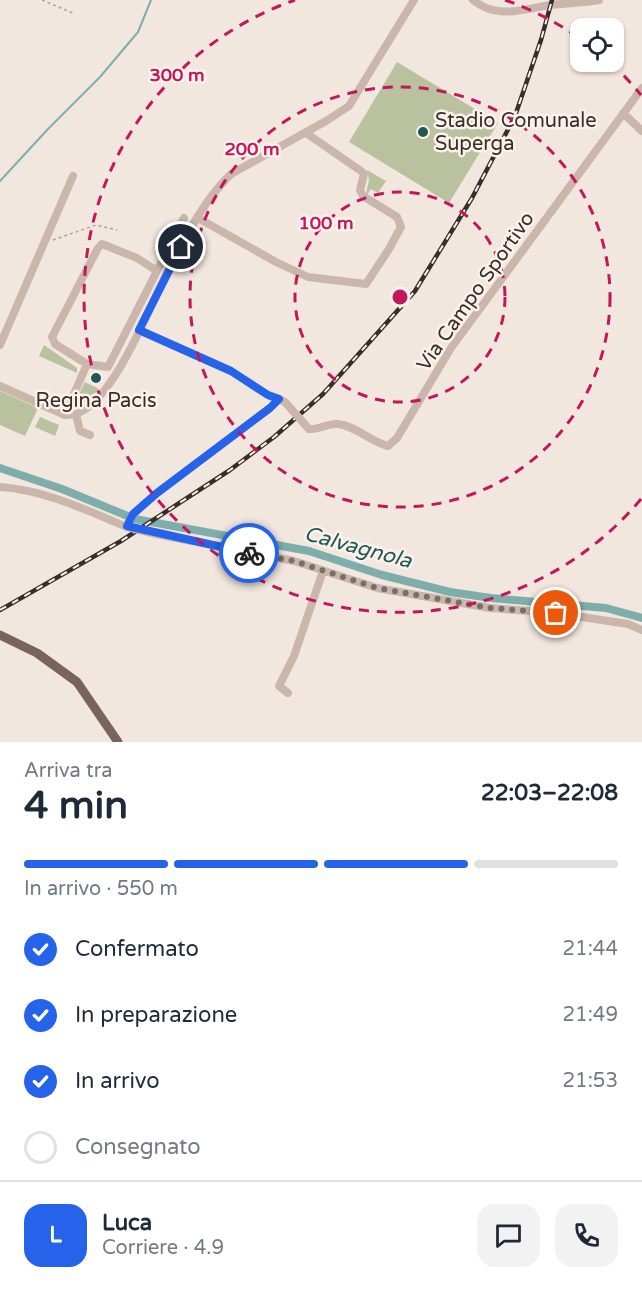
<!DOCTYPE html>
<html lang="it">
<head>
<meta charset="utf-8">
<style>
	body { margin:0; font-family:"Varela Round",sans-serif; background:#f2f2f3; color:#1f2937; height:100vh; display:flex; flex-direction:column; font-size:22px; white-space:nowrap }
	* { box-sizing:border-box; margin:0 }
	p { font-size:20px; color:#747a83 }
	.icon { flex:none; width:33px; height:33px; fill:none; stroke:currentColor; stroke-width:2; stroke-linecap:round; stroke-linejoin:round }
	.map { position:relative; height:742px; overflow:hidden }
	.drawer { display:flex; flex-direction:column; background:#fff; flex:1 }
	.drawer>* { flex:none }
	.buttons { position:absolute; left:570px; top:18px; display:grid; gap:12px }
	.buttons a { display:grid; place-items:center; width:54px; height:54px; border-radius:12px; background:#fff; box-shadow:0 2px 4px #0004; font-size:30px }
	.pin { position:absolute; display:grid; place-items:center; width:51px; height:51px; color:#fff; margin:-26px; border:3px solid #fff; border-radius:50%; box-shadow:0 2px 6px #0007 }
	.courier { position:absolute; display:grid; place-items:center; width:60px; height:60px; margin:-30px; border:4px solid #2563eb; border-radius:50%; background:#fff; color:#222; box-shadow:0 2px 8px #0007 }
	.headline em { font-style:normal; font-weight:800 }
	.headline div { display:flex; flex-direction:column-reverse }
	.headline { display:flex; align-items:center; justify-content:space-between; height:102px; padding:0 24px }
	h1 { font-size:39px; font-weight:800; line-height:45px }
	.bar { display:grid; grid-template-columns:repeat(4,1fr); gap:9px 6px; align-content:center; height:72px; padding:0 24px }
	.bar i { height:8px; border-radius:4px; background:#e0e1e3 }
	.bar .selected { background:#2563eb }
	.bar p { grid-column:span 4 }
	.line { display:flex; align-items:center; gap:15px; padding:0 24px; border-top:2px solid #e0e1e3 }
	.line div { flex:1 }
	.round { display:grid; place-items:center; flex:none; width:63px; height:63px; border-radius:18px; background:#f2f2f3 }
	ol { padding:0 24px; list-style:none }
	li { display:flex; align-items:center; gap:18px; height:66px }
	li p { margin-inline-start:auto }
	li .icon { padding:6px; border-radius:50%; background:#2563eb; color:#fff; stroke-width:4 }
	li:last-child { color:#747a83 }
	li i { width:33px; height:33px; border:3px solid #e0e1e3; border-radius:50% }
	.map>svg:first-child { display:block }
	.green { fill:#b9c19f }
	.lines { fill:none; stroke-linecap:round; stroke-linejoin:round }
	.stream { stroke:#7eaeac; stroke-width:2 }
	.canal { stroke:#7eaeac; stroke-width:8 }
	.path { stroke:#b6a095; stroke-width:1.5; stroke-dasharray:3 3; stroke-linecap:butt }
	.minor { stroke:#cab6ab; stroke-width:8 }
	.major { stroke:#79635b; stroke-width:9 }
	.rail-casing { stroke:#382d2a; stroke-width:4.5 }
	.rail { stroke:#faf2eb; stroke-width:2; stroke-dasharray:7; stroke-linecap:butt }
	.minor-bridge { stroke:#cab6ab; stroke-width:8 }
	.done { stroke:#796e69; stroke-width:6; stroke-dasharray:0 10.8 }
	.route { stroke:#2563eb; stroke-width:8 }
	.ring { fill:none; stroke:#c2185b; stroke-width:3; stroke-dasharray:10 8 }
	.poi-dot { fill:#205857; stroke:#faf2eb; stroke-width:2 }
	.labels { text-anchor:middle; stroke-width:5; stroke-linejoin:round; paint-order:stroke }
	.poi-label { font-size:20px; fill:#382d2a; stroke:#faf2eb; text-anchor:start }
	.street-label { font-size:20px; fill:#382d2a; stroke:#faf2eb }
	.water-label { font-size:21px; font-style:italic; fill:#205857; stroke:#faf2eb }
	.centre { fill:#c2185b; stroke:#faf2eb; stroke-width:3 }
	.ring-label { font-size:18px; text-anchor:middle; font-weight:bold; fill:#c2185b; stroke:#faf2eb; stroke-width:5; stroke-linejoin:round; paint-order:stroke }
</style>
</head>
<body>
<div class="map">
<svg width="642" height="742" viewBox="0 0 642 742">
	<rect width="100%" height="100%" fill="#f2e7df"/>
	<path class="green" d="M397,62L498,123L449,203L349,142Z
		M367,170L386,181L378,193L371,189L367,195L366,194L369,180Z
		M44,345L77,368V373L39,356Z
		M85,382L99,389L86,403L71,410Z
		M0,391L38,408L25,436L0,425Z
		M40,417L59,425L55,436L35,427Z"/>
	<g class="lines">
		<path class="stream" d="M0,181L48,129L100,77L138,32L151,0"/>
		<path class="canal" d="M0,468L62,489L135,519L309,551L382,575L450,592L491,598L606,608L642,618"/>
		<path class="path" d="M42,0L75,14
			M53,240L96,225L117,230"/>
		<path class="minor" d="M473,0C497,20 523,9 551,5C567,3 583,3 599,0
			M623,113L642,131
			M198,218L276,262L308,277L366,284L389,249L401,227L397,217L363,196L360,190L364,174L361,171L306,133
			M102,244L137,258L157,271L108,367L87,364L55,344L52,337L98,248Z
			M157,271L184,218
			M139,330L231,371L268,395L283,401
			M0,345L73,176
			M0,386L65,415C69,415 74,415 78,413C116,398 153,299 172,262C188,232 206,198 231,174L326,121L349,106L414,0
			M76,414L80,431L90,435
			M65,415L87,364
			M309,429C319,430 328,423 338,424C356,426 371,442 388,446L397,438L451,348L642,88
			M0,487C45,490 86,510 127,527L133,514L157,493L270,408L279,399
			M156,534L294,561L377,588L490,608L556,613L628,624L642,630
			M288,693L279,686L294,656L323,571"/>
		<path class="major" d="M0,635L37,653L77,682L118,742"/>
		<g class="rail-casing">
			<path id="rail" d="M0,610L121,541L230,470L274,437L323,394L415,291L472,198L515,116L541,40L552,0"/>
		</g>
		<use href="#rail" class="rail"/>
		<path class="minor-bridge" d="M285,402L309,429
			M127,527L156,534"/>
	</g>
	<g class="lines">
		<path class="done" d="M249,553L294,561L377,588L490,608L556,613"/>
		<path class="route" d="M181,247L139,330L231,371L268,395L279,399L270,408L157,493L133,514L127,526L249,553"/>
	</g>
	<g class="ring">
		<circle cx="400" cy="297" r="105"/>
		<circle cx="400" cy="297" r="210"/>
		<path d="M641 499A315 315 0 1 1 295 0M505 0A315 315 0 0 1 578 37M611 63A315 315 0 0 1 641 95"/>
	</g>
	<g class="poi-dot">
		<circle cx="423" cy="132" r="6"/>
		<circle cx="96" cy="378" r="6"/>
	</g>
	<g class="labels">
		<g class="poi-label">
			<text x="435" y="127">Stadio Comunale<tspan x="435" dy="23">Superga</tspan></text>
			<text x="96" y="407" text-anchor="middle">Regina Pacis</text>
		</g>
		<g class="street-label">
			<text transform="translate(475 291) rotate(-55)" y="7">Via Campo Sportivo</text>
		</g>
		<g class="water-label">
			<text transform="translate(358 547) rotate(15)" y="7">Calvagnola</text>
		</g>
	</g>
	<circle cx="400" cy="297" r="9" class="centre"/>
	<g class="ring-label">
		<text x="177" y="81">300 m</text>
		<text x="252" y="155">200 m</text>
		<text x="326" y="229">100 m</text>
	</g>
</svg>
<div class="buttons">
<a><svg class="icon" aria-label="locate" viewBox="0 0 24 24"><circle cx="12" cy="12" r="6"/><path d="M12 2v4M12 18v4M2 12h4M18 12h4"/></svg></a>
</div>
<div class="pin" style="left:556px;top:613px;background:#ea580c"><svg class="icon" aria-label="bag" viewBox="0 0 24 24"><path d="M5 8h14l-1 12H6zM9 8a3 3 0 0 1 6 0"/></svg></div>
<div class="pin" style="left:181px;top:247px;background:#1f2937"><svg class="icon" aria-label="home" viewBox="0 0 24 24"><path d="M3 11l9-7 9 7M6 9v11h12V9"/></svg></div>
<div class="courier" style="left:249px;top:553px"><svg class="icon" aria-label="bike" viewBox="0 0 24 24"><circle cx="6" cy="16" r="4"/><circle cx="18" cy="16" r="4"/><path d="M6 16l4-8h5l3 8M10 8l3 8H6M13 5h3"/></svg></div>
</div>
<section class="drawer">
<div class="headline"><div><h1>4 min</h1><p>Arriva tra</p></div><em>22:03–22:08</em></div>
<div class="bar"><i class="selected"></i><i class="selected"></i><i class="selected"></i><i></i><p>In arrivo · 550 m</p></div>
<ol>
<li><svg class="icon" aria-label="check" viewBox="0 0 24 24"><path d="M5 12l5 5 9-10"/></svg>Confermato<p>21:44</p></li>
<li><svg class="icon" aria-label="check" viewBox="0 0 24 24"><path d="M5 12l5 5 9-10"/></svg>In preparazione<p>21:49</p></li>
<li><svg class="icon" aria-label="check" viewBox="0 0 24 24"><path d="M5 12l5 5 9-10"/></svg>In arrivo<p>21:53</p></li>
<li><i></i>Consegnato</li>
</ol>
<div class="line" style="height:108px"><b class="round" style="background:#2563eb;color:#fff">L</b><div><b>Luca</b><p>Corriere · 4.9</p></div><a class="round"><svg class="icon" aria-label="chat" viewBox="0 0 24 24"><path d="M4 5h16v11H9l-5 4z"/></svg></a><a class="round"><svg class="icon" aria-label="phone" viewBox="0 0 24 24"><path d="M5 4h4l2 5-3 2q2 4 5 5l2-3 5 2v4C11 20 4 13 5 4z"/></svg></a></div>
</section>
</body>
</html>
